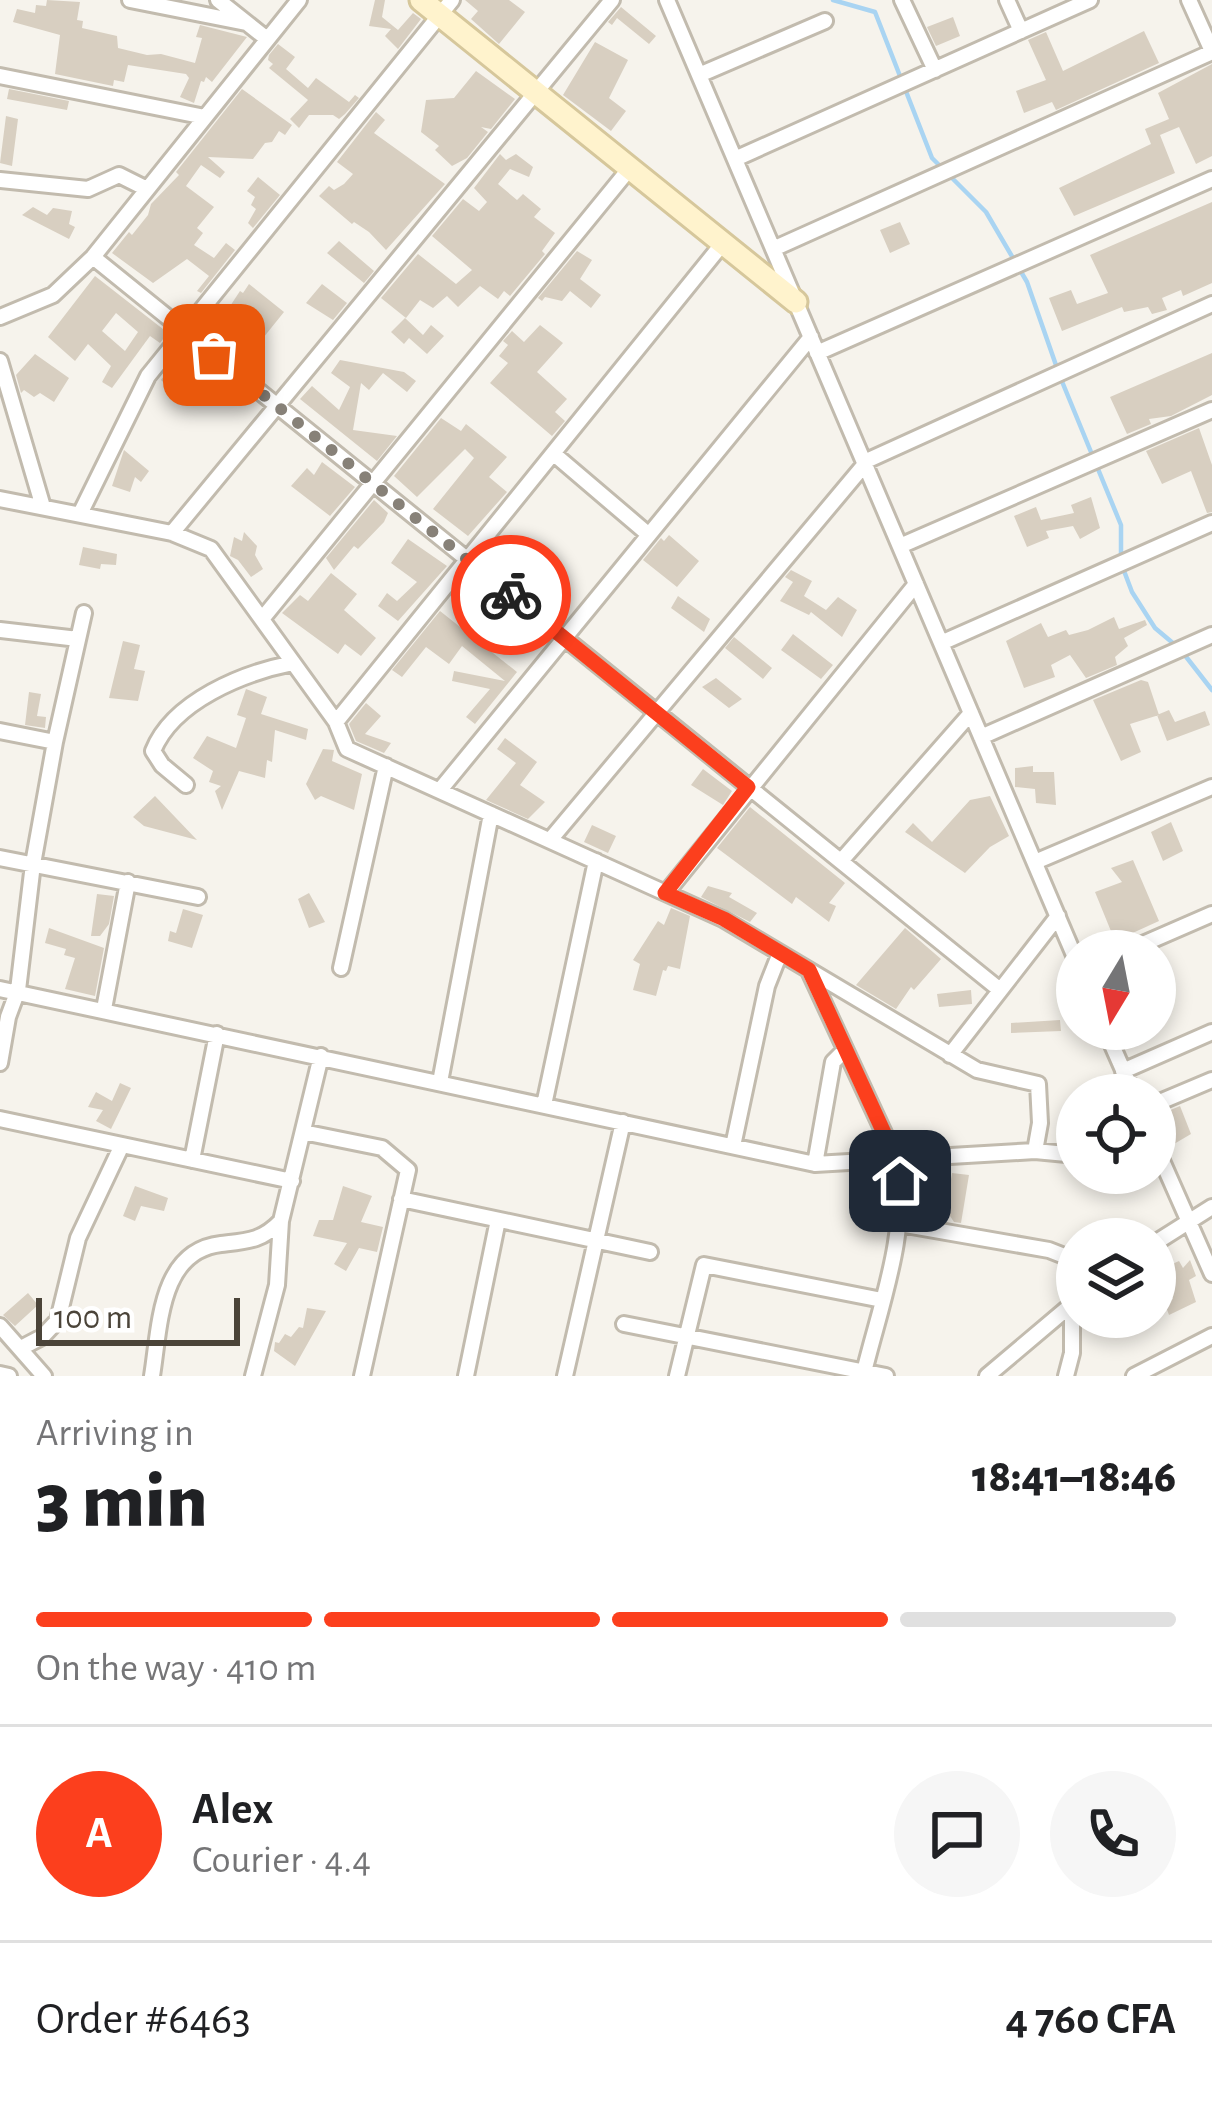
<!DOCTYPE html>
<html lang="en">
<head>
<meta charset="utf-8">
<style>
	body { margin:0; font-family:"Alegreya Sans",sans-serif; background:#f6f6f6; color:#202124; height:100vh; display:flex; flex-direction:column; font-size:45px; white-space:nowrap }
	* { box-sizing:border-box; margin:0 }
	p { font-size:39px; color:#757577 }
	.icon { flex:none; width:66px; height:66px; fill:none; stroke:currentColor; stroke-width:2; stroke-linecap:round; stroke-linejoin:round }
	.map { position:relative; height:1376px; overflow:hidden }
	.details { display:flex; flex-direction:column; background:#fff; flex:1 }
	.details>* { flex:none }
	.needle { width:78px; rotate:190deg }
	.tools { position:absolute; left:1056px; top:930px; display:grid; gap:24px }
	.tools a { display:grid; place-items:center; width:120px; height:120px; border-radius:50%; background:#fff; box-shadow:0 6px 18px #0003; font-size:60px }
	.scale { position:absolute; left:36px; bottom:30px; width:204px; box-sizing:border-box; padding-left:12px; border:6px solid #4b4439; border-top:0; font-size:33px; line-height:42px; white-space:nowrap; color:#4b4439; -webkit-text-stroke:9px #fff; paint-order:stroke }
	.pin { position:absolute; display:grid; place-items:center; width:102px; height:102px; color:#fff; margin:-51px; border-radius:24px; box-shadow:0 6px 18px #0006 }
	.courier { position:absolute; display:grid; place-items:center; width:120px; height:120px; margin:-60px; border:9px solid #fc3f1d; border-radius:50%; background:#fff; color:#222; box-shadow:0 3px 15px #0007 }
	.headline em { font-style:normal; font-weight:800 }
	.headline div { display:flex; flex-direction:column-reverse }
	.headline { display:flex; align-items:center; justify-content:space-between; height:204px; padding:0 36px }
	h1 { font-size:78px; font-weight:800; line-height:90px }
	.bar { display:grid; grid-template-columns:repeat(4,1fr); gap:18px 12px; align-content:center; height:144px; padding:0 36px }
	.bar i { height:15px; border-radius:9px; background:#e0e0e0 }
	.bar .on { background:#fc3f1d }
	.bar p { grid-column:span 4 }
	.line { display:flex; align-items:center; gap:30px; padding:0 36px; border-top:3px solid #e0e0e0 }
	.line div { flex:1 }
	.round { display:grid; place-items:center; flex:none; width:126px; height:126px; border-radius:63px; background:#f6f6f6 }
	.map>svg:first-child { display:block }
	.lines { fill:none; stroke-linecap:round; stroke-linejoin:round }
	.stream { stroke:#a9d4f2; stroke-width:4.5 }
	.building { fill:#d8cfc1; fill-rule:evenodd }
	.street-casing { stroke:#c2bbae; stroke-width:20 }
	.secondary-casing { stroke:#d6c79b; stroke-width:27 }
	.street { stroke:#fff; stroke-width:14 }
	.secondary { stroke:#fff3cd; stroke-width:21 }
	.done { stroke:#878178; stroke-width:12; stroke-dasharray:0 21.6 }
	.route { stroke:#fc3f1d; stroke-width:15 }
</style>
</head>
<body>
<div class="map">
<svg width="1212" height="1376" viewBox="0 0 1212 1376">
	<rect width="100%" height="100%" fill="#f6f3ec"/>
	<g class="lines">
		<path class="stream" d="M833,0L875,12L932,158L986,212L1027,282L1057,368
			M1061,379L1121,525V563L1132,592L1155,628L1180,649L1212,690"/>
	</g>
	<path class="building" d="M47,0L80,2L77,20L83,21L82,28L117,36L118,48L147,55L161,54L195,63L202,38L196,37L200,25L247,37L212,82L206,77L204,82L201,81L194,103L180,97L189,78L186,74L128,65L124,82L114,80L113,86L55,74L60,35L13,22L17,9L35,13L36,5L46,6Z
		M375,0H385L382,17L398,30L413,13L421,19L398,49L385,36L391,29L369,26Z
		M465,0H509L525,12L499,44L471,19L478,11Z
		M621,7L656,36L649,44L617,18L612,25L608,22Z
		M953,17L960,36L936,46L927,27Z
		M1144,31L1159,63L1056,110L1052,102L1024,113L1016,91L1046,80L1028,40L1046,32L1063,71Z
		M595,42L628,60L609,98L626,111L611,131L563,95Z
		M278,44L295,57L286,69L308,88L316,78L349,102L355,95L359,98L345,114L339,119L333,115H309L299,128L290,119L308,100L269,68L273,64L268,60L269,55Z
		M1212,64V156L1196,164L1179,127L1160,135L1175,173L1074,216L1059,188L1151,144L1145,129L1169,119L1158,93Z
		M476,71L515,99L491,129L481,127L488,132L467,158L452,166L435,150L439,146L421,132L426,100L454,98Z
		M9,89L69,101L67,110L7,99Z
		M242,89L292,125L285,135L279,131L272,142L265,143L253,159L208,157L225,172L220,178L201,165L186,186L214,207L197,228L203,233L194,245L214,258L226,243L235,250L201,293L197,291L209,276L187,259L153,283L112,253L129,232L132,235L148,215L151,204L179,175L176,172Z
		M376,112L385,120L374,133L445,184L386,250L369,232L354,222L352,224L319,196L329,186L334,190L344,184L353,174L337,162Z
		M6,116L18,119L12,166L0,163Z
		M500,154L506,160L516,154L533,167L529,177L510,169L498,184L517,200L523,194L541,209L534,217L555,233L542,251L545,254L510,296L504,291L498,299L480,286L458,307L447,296L433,308L420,300L406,318L381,298L418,254L456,284L472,270L432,236L463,199L479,211L487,202L474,188Z
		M258,177L280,195L253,228L248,223L256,209L251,205L255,197L247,191Z
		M1212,202V283L1183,296L1181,290L1162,298L1167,310L1152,314L1148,307L1124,312L1122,307L1062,331L1049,298L1071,290L1077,304L1108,293L1090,255Z
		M33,207L47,215L53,208L72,211L69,224L75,227L69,239L22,215Z
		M900,222L910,244L890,253L880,230Z
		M339,241L374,271L364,283L327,253Z
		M577,251L592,260L580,279L601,295L591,308L570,291L562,301L545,297L542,301L538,298Z
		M95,276L168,333L160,343L150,336L112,388L102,382L111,366L88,344L75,361L48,337ZM116,313L138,332L125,351L102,331Z
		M249,284L284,312L247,358L213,332L240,291L243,293Z
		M322,284L347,303L333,320L306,303Z
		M405,318L423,335L431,325L444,336L427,354L409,338L404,344L391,332Z
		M540,325L563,343L537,372L567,399L555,412L565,421L552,436L490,383L508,363L499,356L508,345L503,341L512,331L524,342Z
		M184,349L201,363L195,369L189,365L170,388L161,380Z
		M1212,353V395L1171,416L1149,419L1151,424L1127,434L1110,397Z
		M35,354L69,378L54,402L40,393L34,397L24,390L21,393L16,375Z
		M340,360L404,372L416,381L407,392L383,373L369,390L361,383L353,430L397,436L377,461L300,399L312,386L339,410L350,387L331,373Z
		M441,418L461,431L466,424L507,457L489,477L507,492L468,536L433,509L474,458L465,449L417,497L394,476Z
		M1199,428L1212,465V512L1207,513L1191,471L1162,484L1146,451Z
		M124,450L149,471L141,482L135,477L130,492L112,486Z
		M322,462L355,487L330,516L291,486L307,468L314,475Z
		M1091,497L1100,528L1080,539L1073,526L1046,531L1049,538L1027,547L1014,516L1036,507L1041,520L1074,513L1071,505Z
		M374,500L388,513L384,522L358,549L354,546L334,570L326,558Z
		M244,532L257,546L255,555L263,569L251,577L238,560L230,556L234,537L242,541Z
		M669,535L699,561L677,587L643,560L661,538L664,541Z
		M408,539L447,566L398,621L378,606L387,593L397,601L417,582L391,563Z
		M83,547L117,554L116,565L101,564L100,569L79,565Z
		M791,570L812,581L804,596L826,610L838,597L857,610L842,637L811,612L809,615L780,601L793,582L785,577Z
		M331,573L357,594L344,610L376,638L361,656L345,644L338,654L282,613L300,595L308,601Z
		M678,596L710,619L704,632L671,608Z
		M440,611L517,672L475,724L466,717L490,689L452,681L454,671L505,681L462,646L449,664L426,647L402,677L392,670Z
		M1114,617L1119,629L1145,620L1147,625L1124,638L1128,646L1115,657L1117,665L1086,678L1070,655L1051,665L1055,677L1024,688L1006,641L1041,623L1048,637L1066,630L1069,635L1088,630Z
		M793,634L833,665L821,679L781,650Z
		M734,637L772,668L763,679L725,648Z
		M123,641L140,645L134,669L145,671L138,701L109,698Z
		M716,678L742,699L729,708L702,687Z
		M1141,680L1148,682L1159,715L1130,724L1141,752L1121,761L1093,700Z
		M246,689L267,697L261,714L308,729L306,740L275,730L272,762L267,760L265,778L239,771L222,810L215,791L221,786L209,782L213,771L193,758L207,736L236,748L246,718L237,715Z
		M29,692L41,694L37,716L46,717L45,728L25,725Z
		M366,703L381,716L365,734L391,743L384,753L356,741L349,724Z
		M1169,710L1175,722L1205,711L1210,725L1167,741L1157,715Z
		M505,738L537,762L520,785L545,802L528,819L486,800L516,763L497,749Z
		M323,749L334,750L332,761L362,774L354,810L321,796L315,800L306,784Z
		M1033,766V772H1054L1056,805L1036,803L1035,789L1015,787V768Z
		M703,769L732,791L723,805L691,785Z
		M155,796L197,840L144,826L133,817Z
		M990,796L1009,836L990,847L965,873L905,832L913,823L932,842L970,800Z
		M750,807L845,883L829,903L836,906L829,922L796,897L792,904L717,848Z
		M1171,822L1183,851L1163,861L1151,832Z
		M592,825L616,836L608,853L584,842Z
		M1133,860L1159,921L1115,941L1095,892L1122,882L1111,868Z
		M708,886L732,893L729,897L757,913L750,922L701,897Z
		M309,893L325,922L309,928L298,899Z
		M97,894L114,896L109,924L100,936H91Z
		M671,908L690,916L680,969L668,966L666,971L663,970L656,996L633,990L640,964L633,960L658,921L664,925Z
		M183,909L203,915L192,948L168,941L170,931L176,933Z
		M49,928L104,948L95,996L65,989L75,958L64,955L66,949L45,943Z
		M905,928L941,959L914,990L911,987L896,1009L856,985Z
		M971,990L972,1004L939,1007L937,994Z
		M1060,1020L1061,1031L1011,1033V1023Z
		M120,1083L131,1088L111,1129L96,1121L103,1110L88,1107L96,1092L112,1101Z
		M1180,1106L1191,1134L1174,1144L1161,1114Z
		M952,1173L969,1175L961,1223L954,1222L946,1210Z
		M135,1186L168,1198L164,1211L141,1206L135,1221L123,1216Z
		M343,1186L372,1196L361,1222L383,1227L377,1252L359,1248L346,1271L334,1264L347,1243L313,1236L319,1220H333Z
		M1190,1260L1196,1276L1189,1280L1196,1302L1169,1315L1165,1304L1173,1299L1159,1270L1179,1261L1183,1268Z
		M28,1293L38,1305L15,1326L3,1315Z
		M307,1308L326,1311L295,1366L274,1351L275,1342L279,1343L285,1334L291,1337L299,1327L303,1328Z"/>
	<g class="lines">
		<g class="street-casing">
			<path id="street" d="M130,0L246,23
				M218,0L267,39
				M667,0L1077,962
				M902,0L935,70
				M1007,0L1021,31
				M1189,0L1212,51
				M699,75L825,21
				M0,76L205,117
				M735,159L1090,0
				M0,180L88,189L119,175L147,189
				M773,249L1212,52
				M93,257L1000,990
				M0,317L53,295L93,257L299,0
				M817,353L1212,179
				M0,361L43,507
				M554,454L649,535
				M864,462L1212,304
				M0,499L172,533L211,549L336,722L347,749L723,919L977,1070L1038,1084L1040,1123L1035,1151
				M80,514L148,376L452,0
				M172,533L612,0
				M900,546L1212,410
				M262,619L630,168
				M0,630L78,639
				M941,643L1212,523
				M336,722L723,243
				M0,731L55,742
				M981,737L1212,635
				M186,785L162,765L153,751C173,701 243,673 293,663
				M440,790L811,337
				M550,840L865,464
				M0,858L198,897
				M841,861L971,713
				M1035,862L1212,787
				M666,893L916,584
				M1127,951L1212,914
				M341,968L386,766
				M809,971L896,1159C910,1229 881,1303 864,1372
				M0,989L815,1164L1035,1151L1077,1155
				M104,1009L128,882
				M1105,1029L1134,1095
				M950,1055L1058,916
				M0,1063L8,1017L18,990L33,864L55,742L84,613
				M1123,1071L1212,1032
				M440,1082L491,814
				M1155,1104L1212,1080
				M544,1105L596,861
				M0,1119L292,1181
				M303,1132L382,1148L408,1170L362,1376
				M1155,1145L1212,1274
				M733,1146L767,986L780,953
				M192,1160L217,1034
				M815,1164L833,1062L845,1050
				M401,1199L650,1252
				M900,1224L1049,1250L1077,1261
				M1155,1243L1212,1207
				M624,1324L886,1376
				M0,1326L44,1376
				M21,1348L42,1337L58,1320L78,1238L122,1145
				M0,1374L9,1376
				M152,1376C160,1327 159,1251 221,1244C247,1241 262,1241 281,1221L321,1056
				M253,1376L277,1285L281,1221
				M466,1376L498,1220
				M565,1376L623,1122
				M677,1376L704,1265L882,1300
				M987,1376L1077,1300
				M1066,1376L1072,1353V1304
				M1134,1376L1212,1336"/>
		</g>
		<g class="secondary-casing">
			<path id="secondary" d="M421,0L796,302"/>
		</g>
		<use href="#street" class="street"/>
		<use href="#secondary" class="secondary"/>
	</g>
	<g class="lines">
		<path class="done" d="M214,355L511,595"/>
		<path class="route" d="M511,595L748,787L665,893L724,919L809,970L896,1159L900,1181"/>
	</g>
</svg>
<div class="tools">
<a><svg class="needle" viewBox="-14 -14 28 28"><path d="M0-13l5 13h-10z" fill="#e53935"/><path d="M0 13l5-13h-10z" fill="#757577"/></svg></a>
<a><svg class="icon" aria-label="locate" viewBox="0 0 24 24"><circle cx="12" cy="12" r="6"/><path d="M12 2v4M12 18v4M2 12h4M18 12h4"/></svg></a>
<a><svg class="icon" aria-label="layers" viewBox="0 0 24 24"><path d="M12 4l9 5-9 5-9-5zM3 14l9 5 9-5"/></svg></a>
</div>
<div class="scale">100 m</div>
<div class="pin" style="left:214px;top:355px;background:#ea580c"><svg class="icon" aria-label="bag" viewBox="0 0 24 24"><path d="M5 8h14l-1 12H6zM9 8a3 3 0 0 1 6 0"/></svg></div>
<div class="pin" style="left:900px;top:1181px;background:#1f2937"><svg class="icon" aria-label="home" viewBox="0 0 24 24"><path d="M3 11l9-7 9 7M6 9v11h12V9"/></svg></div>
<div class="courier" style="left:511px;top:595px"><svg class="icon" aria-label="bike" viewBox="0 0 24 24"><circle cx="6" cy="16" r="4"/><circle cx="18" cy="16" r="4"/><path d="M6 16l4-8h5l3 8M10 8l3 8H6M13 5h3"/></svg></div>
</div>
<section class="details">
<div class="headline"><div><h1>3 min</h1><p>Arriving in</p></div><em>18:41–18:46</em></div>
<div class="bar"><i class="on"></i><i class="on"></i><i class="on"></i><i></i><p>On the way · 410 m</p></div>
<div class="line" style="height:216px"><b class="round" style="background:#fc3f1d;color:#fff">A</b><div><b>Alex</b><p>Courier · 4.4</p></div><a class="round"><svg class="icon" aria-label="chat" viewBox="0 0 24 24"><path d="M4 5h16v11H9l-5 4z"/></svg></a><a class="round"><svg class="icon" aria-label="phone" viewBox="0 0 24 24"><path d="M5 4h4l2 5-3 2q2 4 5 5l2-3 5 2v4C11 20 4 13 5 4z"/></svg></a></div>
<div class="line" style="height:156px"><div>Order #6463</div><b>4 760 CFA</b></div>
</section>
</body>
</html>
